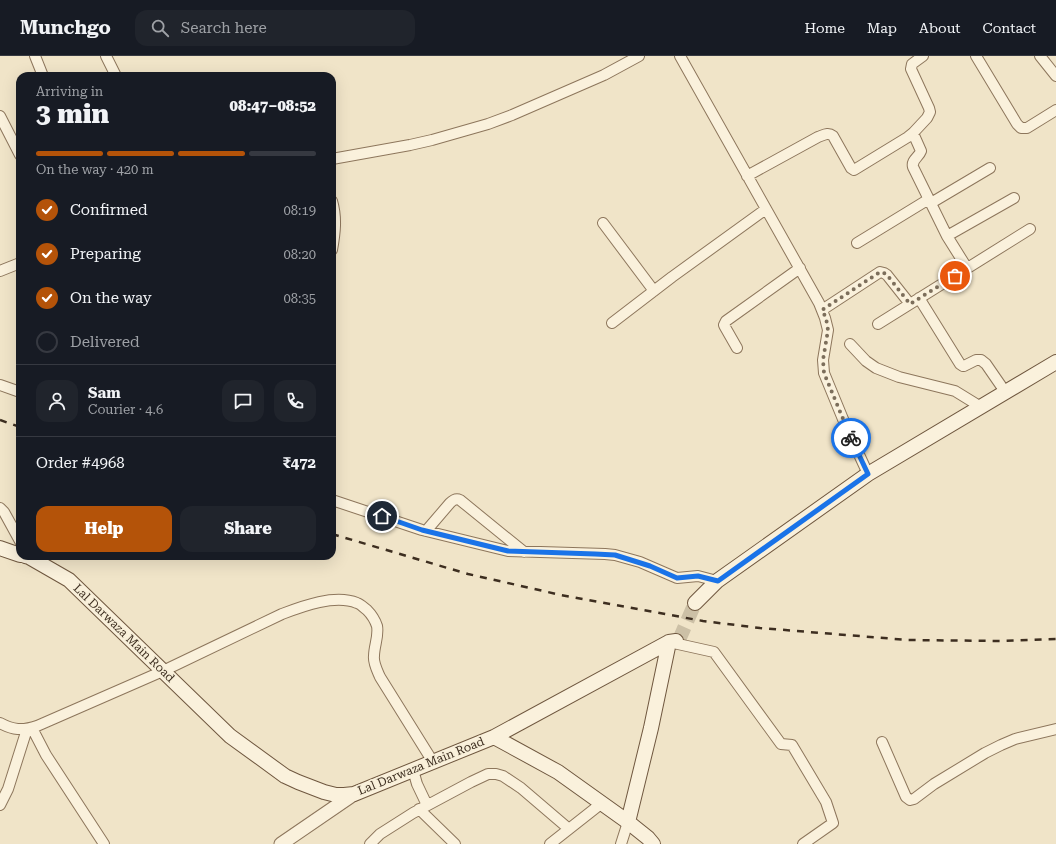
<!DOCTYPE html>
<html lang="en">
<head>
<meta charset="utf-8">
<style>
	body { margin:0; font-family:"Roboto Serif",serif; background:#20242c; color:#f1f3f6; height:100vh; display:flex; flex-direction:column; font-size:15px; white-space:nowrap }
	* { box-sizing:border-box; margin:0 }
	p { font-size:13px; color:#9ea1a6 }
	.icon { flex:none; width:22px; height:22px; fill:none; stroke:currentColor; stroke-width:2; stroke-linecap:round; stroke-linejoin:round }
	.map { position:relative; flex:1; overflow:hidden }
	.sheet { position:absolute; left:16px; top:16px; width:320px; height:488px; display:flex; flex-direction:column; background:#171b24; border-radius:12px; box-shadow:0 4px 16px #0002 }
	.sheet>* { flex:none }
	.pin { position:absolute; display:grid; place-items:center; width:34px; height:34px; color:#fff; margin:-17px; border:2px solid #fff; border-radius:50%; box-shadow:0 1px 4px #0007 }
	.courier { position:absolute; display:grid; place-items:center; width:40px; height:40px; margin:-20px; border:3px solid #1a73e8; border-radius:50%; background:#fff; color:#222; box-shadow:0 1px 5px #0007 }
	.summary em { font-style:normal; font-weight:800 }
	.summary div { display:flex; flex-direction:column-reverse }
	.summary { display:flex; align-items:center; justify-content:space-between; height:68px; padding:0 20px }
	h1 { font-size:26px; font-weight:800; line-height:30px }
	.bar { display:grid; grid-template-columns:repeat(4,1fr); gap:6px 4px; align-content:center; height:48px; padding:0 20px }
	.bar i { height:5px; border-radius:3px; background:#363941 }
	.bar .active { background:#b45309 }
	.bar p { grid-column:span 4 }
	.line { display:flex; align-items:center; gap:10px; padding:0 20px; border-top:1px solid #363941 }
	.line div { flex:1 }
	.round { display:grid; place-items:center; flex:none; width:42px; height:42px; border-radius:12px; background:#20242c }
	ol { padding:0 20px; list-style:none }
	li { display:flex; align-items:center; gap:12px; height:44px }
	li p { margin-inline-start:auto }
	li .icon { padding:4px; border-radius:50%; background:#b45309; color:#fff; stroke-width:4 }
	li:last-child { color:#9ea1a6 }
	li i { width:22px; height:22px; border:2px solid #363941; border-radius:50% }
	.action { display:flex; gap:8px; margin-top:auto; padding:8px 20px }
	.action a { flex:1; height:46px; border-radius:12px; background:#b45309; color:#fff; font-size:16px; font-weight:800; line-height:46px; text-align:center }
	.action a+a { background:#20242c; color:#f1f3f6 }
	header { display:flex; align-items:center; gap:24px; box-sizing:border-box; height:56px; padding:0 20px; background:#171b24; border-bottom:1px solid #363941 }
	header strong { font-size:19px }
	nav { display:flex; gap:22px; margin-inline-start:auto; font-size:14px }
	.search { width:280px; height:36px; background:#20242c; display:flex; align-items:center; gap:10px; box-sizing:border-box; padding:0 14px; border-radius:12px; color:#9ea1a6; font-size:15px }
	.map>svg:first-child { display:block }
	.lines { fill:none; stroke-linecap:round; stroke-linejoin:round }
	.secondary-tunnel { stroke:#ccc0a6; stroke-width:14; stroke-dasharray:14 7; stroke-linecap:butt }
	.minor-casing { stroke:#8d765c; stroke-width:12 }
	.tertiary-casing { stroke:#8d765c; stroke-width:15 }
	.secondary-casing { stroke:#6f573f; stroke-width:16 }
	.minor { stroke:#faf1dc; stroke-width:10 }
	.tertiary { stroke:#faf1dc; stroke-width:13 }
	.secondary { stroke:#faf1dc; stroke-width:14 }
	.rail { stroke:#3d2e20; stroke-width:2.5; stroke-dasharray:7 7; stroke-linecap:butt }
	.done { stroke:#7c6e5b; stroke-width:4; stroke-dasharray:0 7.2 }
	.route { stroke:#1a73e8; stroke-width:5 }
	.labels { text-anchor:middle; stroke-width:3; stroke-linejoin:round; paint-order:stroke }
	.street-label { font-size:12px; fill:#3d2e20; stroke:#f7eed8 }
</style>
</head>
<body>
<header>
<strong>Munchgo</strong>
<div class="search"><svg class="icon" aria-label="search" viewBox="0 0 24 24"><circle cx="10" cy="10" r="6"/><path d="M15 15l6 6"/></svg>Search here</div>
<nav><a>Home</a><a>Map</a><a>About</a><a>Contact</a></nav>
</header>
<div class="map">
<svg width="1056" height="788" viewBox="0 0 1056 788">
	<rect width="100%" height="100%" fill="#f0e4c8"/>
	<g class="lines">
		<path class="secondary-tunnel" d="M679,584L695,547"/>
		<g class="minor-casing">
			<path id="minor" d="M35,0L43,20
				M106,0L116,20
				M680,0L819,247L825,262L828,274L823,304L824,317L845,368L868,418
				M976,0L1017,68L1021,72H1027L1056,54
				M1040,0L1056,20
				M0,60L20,99
				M913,77L921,95C919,101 911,104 913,111L947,180L967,212
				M332,103L410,89L432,84L488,68L512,59L604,19L639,0
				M747,120L818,81C824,79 828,76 833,80L851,112L854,114L908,81L913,77L927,62L930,56L929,52L911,13L912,8L923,0
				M332,145C337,162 335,177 332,194
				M931,147L990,112
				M603,167L654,235
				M947,180L1014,142
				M857,187L929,143
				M0,215L20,207
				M919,242L960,308L963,310H964L976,304H981L986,308L1006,337
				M822,254L880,216L884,217L887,219L910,248
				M612,267L672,221L766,153
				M878,268L1030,173
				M850,288L866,305L876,312L899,321L955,335L981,351
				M737,292L725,271L724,269L726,265L800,212
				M0,329L20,336
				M332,444L422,474L508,495L605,498L615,499L640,506L677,522L698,520L717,525
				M0,452L4,456L20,485
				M426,475L450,447C453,444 456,442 460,444L524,496
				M669,586L714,596L781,688L792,689L826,746L833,767L803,788
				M0,667C13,674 22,675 37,670L163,615L282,558C303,550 335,538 357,547C361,548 364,552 367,554C371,558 375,564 377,570C379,580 374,590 374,600C373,607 377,614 380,621L433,706
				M32,672L46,699L104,788
				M882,686L906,741L910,744L914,743L934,728L985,697L1001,689L1015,683L1056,673
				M413,714L417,728L427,749
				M0,749L8,733L27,673
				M419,753L455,788
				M370,788L380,778L413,757L471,726L488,718H496L503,720L521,732L569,773
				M550,788L602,747
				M621,788L628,766"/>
		</g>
		<g class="tertiary-casing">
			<path id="tertiary" d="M281,788L354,738"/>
		</g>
		<g class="secondary-casing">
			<path id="secondary" d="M0,492L20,499
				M25,500L29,501L69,524L230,680L285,720L298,726L324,736L336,739H344L354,738L494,681L558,716L628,766L648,782L653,788
				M695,547L717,525L868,418L1056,306
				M494,681L669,586
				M628,766L651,672L669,586L676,585"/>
		</g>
		<use href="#minor" class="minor"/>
		<use href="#tertiary" class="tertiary"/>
		<use href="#secondary" class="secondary"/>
		<path class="rail" d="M0,364L20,371
			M332,478L468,518L561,539L703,565L760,572L908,584L1002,585L1056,583"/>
	</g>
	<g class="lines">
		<path class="done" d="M851,382L824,317L823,304L828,274L826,262L822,254L880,216L884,217L887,219L910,248L955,220"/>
		<path class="route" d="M382,460L422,474L508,495L595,498L615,499L650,510L677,522L698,520L718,525L868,418L851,382"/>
	</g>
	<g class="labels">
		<g class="street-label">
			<text transform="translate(124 577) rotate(44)" y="4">Lal Darwaza Main Road</text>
			<text transform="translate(421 710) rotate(-22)" y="4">Lal Darwaza Main Road</text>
		</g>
	</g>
</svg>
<div class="pin" style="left:955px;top:220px;background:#ea580c"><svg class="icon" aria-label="bag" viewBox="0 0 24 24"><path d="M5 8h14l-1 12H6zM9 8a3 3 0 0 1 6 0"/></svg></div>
<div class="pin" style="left:382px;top:460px;background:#1f2937"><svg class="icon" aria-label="home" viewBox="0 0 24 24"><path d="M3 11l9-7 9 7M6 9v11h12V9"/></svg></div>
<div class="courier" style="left:851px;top:382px"><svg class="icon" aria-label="bike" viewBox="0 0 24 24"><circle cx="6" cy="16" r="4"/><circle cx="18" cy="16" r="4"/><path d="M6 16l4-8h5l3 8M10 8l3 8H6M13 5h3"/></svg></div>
<section class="sheet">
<div class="summary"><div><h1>3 min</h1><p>Arriving in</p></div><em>08:47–08:52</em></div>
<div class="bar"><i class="active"></i><i class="active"></i><i class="active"></i><i></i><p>On the way · 420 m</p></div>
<ol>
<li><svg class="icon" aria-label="check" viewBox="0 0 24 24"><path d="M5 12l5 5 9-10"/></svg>Confirmed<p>08:19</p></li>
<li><svg class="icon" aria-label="check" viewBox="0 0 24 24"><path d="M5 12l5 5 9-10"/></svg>Preparing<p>08:20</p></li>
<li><svg class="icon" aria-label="check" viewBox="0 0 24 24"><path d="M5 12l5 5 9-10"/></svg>On the way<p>08:35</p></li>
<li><i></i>Delivered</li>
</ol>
<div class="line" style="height:72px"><a class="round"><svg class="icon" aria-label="person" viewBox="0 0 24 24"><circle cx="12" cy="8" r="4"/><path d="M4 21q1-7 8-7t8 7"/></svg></a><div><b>Sam</b><p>Courier · 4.6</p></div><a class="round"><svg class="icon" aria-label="chat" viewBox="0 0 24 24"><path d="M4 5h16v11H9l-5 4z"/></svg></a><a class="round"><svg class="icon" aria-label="phone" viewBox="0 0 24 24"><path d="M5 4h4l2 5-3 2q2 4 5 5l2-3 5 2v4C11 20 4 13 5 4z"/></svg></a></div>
<div class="line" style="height:52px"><div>Order #4968</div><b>₹472</b></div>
<div class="action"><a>Help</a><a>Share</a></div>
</section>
</div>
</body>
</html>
